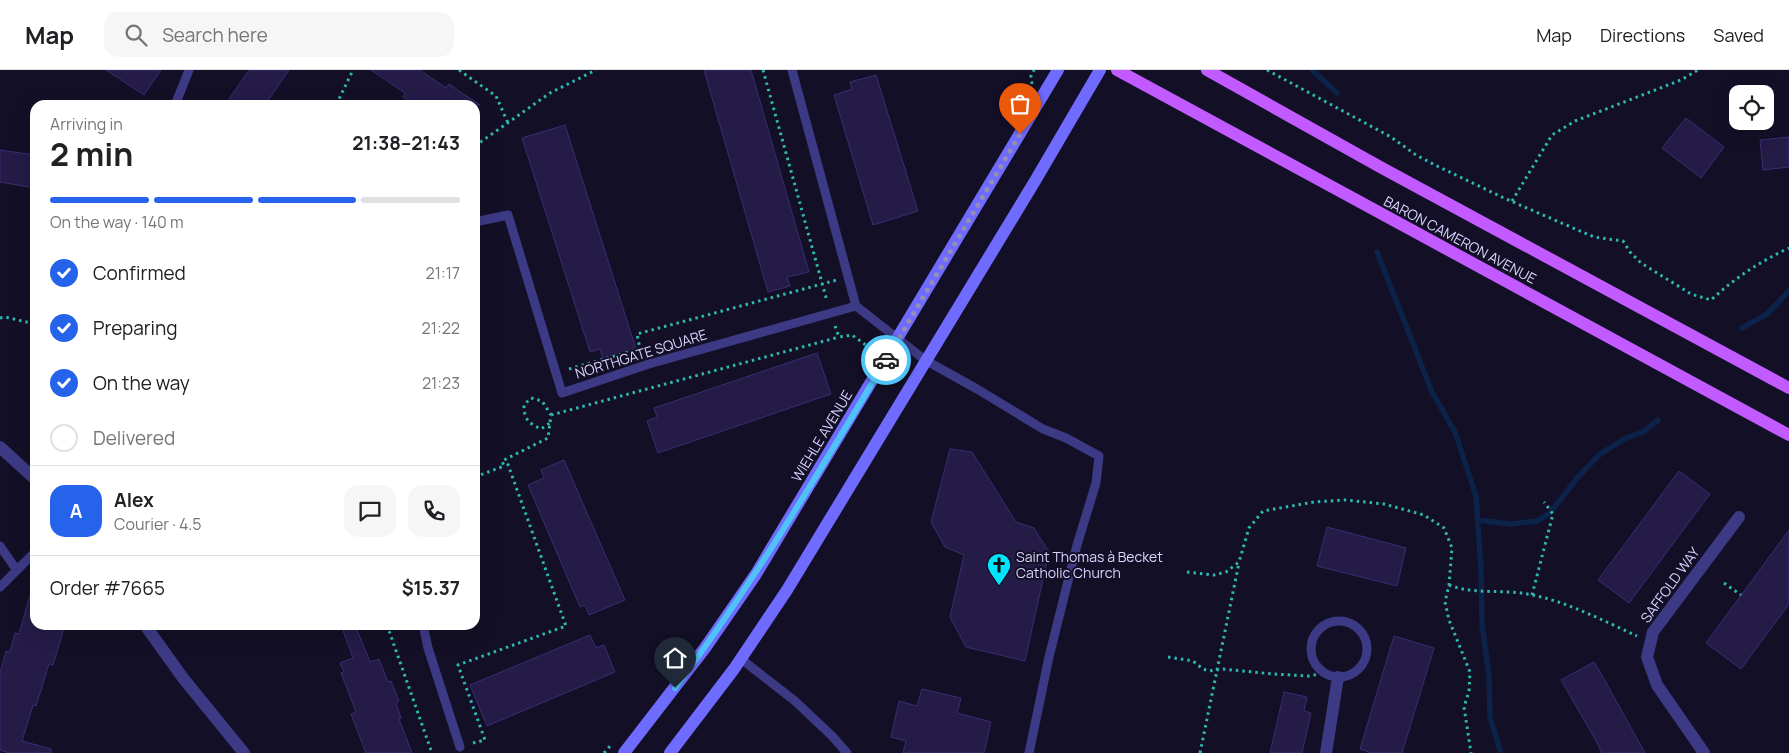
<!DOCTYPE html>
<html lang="en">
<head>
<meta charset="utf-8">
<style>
	body { margin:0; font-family:Manrope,sans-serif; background:#f6f6f6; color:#202124; height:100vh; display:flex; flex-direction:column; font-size:19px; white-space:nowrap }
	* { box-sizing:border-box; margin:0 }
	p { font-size:16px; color:#757577 }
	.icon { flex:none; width:28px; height:28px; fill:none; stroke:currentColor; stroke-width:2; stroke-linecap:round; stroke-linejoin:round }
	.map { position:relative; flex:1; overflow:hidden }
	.drawer { position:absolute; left:30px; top:30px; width:450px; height:530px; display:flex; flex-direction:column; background:#fff; border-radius:15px; box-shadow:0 5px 20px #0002 }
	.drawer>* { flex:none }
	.controls { position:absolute; left:1729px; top:15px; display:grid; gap:10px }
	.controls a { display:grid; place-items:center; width:45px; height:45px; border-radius:10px; background:#fff; box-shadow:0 5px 20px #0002; font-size:25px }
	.pin { position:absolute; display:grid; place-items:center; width:42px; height:42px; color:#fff; margin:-51px -21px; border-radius:50% 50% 50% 0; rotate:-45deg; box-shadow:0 0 5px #0007 }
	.pin .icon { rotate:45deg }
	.courier { position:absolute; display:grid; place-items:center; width:50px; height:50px; margin:-25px; border:4px solid #4fc3f7; border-radius:50%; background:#fff; color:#222; box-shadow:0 1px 6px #0007 }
	.head em { font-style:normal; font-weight:700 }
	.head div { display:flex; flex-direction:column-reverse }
	.head { display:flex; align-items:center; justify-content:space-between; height:85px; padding:0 20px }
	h1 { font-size:32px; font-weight:700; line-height:38px }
	.bar { display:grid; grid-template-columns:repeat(4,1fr); gap:8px 5px; align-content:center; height:60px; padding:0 20px }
	.bar i { height:6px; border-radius:4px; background:#e0e0e0 }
	.bar .on { background:#2563eb }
	.bar p { grid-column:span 4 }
	.line { display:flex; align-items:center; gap:12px; padding:0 20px; border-top:1px solid #e0e0e0 }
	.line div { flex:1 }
	.round { display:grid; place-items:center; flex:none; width:52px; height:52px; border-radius:15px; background:#f6f6f6 }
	ol { padding:0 20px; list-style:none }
	li { display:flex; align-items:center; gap:15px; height:55px }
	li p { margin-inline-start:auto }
	li .icon { padding:5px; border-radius:50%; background:#2563eb; color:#fff; stroke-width:4 }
	li:last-child { color:#757577 }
	li i { width:28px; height:28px; border:2px solid #e0e0e0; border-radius:50% }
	header { display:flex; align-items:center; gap:30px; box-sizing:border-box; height:70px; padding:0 25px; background:#fff; border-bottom:1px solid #e0e0e0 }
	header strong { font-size:24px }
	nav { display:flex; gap:28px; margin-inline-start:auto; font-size:18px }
	.search { width:350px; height:45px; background:#f6f6f6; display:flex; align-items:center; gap:12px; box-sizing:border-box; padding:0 18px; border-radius:15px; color:#757577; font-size:19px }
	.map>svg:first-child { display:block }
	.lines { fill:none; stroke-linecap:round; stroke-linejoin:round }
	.stream { stroke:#0c2248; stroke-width:5.5 }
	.building { fill:#241b47; stroke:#3b2d73 }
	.path { stroke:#2fb8b0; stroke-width:3; stroke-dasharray:2.5 4; stroke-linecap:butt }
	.service { stroke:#3d3a85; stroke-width:9 }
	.minor { stroke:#3d3a85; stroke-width:12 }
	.tertiary { stroke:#3d3a85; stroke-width:12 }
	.secondary { stroke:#6f6bff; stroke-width:12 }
	.primary { stroke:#c25bff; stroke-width:12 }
	.done { stroke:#948fb3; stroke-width:5; stroke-dasharray:0 9 }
	.route { stroke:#4fc3f7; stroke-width:6 }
	.labels { text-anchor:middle; stroke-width:4; stroke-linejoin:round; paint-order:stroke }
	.street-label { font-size:14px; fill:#d9d4ff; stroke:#130f26 }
	.poi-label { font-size:14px; fill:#d9d4ff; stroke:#130f26; text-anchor:start }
</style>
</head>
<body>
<header>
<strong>Map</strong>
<div class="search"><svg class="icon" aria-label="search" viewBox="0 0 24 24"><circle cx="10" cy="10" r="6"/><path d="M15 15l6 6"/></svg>Search here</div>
<nav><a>Map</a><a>Directions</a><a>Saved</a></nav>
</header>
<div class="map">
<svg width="1789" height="683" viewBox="0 0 1789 683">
	<rect width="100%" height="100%" fill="#130f26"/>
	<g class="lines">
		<path class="stream" d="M1312,0L1337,23
			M1377,182L1432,322L1455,362L1476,426L1481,500L1482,555L1489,605L1490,647L1501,683
			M1742,258L1767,244L1789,221
			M1478,450L1510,454L1537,451L1550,443L1578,407L1600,384L1626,368L1643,362L1658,350"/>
	</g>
	<path class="building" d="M106,0H161L144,25Z
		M249,0H289L265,35H225Z
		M371,0H420L446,18L449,14L480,35H415L403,27L405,23Z
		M704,0H751L809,202L787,207L790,216L768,222Z
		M876,5L918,141L873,155L834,25L852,19L850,12Z
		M1686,48L1724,77L1701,108L1662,78Z
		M565,55L636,279L603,289L600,279L590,282L522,68Z
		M1789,67V97L1763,100L1760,70Z
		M0,80L35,85V118L0,112Z
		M817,283L831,324L658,383L647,351L657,347L654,338Z
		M950,379L972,382L1016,452L1034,458L1049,482L1025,591L966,577L950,547L964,485L945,477L931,452Z
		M564,390L625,530L589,545L585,535L580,537L528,415L544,408L541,400Z
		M1679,401L1710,424L1629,533L1598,510Z
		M1327,457L1406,478L1397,516L1317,496Z
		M1789,460V534L1741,599L1706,573Z
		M31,522L35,523V555H65L53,595L49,594L36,636L33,635L22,671L51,679V683H9L0,680V603L6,581L10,582L15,563L19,564Z
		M341,555H355L370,592L379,589L388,612L391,611L399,631L396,633L401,648L399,649L412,683H366L351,644L356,642L341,603L344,602L340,593L353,588Z
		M590,565L596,578L604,575L615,602L487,656L470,615Z
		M1394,566L1434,578L1402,683H1372L1360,679Z
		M1594,592L1603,607L1645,683H1602L1595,669L1561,610Z
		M922,619L961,628L957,643L991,652L984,683H903L906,671L891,667L899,631L917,636Z
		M1284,622L1307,627L1304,641L1311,643L1302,683H1270Z"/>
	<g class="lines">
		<path class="path" d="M459,0L496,26L508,53
			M763,0L827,231
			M1267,0L1391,67L1416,85L1435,95L1506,129L1594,167L1623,171L1630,182L1641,193L1691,224L1711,230C1735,208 1759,192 1789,178
			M1032,14L1031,6L1034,0
			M339,35V29L353,0
			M475,76L550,23L596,0
			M1512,131L1552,65L1575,51L1681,10L1698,0
			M0,248L5,247L35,254
			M835,256L839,267L852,265L866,275L870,285
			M569,299L640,279L637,264L837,210
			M551,345L839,267
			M475,407L504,396L502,391L548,368L551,345L542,331L531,328L524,335C524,349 528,353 541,359L550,353
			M1187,502L1214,505L1226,502L1239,492L1249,458L1263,441L1314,432L1345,430L1384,434L1424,445L1444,458L1452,478L1449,515L1445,532L1449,550L1470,602L1469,621L1464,637L1471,683
			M1724,513L1741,525
			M1449,515C1472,524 1497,520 1521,523C1560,528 1602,550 1637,566
			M1532,525L1553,444L1544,432
			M387,555L432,683
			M1168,587L1193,591L1203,599L1209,601L1223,599L1273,604L1309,606L1324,603
			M473,673L485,670L458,595L566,556L506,389
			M604,683L610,676
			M1200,683L1239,493"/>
		<path class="service" d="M792,0L856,236
			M175,35L189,0
			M475,152L508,145L562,323L649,294L856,236L925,290L977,319L1043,359L1066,368L1099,386L1096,413L1077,475L1049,587L1029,683
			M0,476L16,499
			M0,517L35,482
			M1311 579a28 28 0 1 1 56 0a28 28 0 1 1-56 0Z
			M423,555L428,578L460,677
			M741,589L795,631L832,666L847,683"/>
		<path class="minor" d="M1326,683L1338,607
			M1704,683L1657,615L1647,587L1653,562L1739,447"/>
		<path class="tertiary" d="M0,377L35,409
			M145,555L183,608L244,683"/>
		<path class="secondary" d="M624,683L705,578L756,504L1058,0
			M670,683L734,599L787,520L1035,111L1100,0"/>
		<path class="primary" d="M1117,0L1789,365
			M1207,0L1382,98L1789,318"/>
	</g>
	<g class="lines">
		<path class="done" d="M886,290L1020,64"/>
		<path class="route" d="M675,618C753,514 819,402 886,290"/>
	</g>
	<defs>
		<g id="church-pin" transform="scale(1.25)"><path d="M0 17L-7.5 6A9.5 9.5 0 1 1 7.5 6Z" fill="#00e5ff" stroke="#130f26"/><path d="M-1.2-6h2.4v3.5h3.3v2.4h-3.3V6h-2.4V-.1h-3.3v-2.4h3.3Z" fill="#111"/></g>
	</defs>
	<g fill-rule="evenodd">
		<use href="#church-pin" x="999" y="495"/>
	</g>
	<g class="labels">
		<g class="street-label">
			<text transform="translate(1460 170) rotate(28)" y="5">BARON CAMERON AVENUE</text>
			<text transform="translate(641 284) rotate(-17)" y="5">NORTHGATE SQUARE</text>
			<text transform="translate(822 366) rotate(-59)" y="5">WIEHLE AVENUE</text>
			<text transform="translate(1670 515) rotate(-54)" y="5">SAFFOLD WAY</text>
		</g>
		<g class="poi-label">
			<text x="1016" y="492">Saint Thomas à Becket<tspan x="1016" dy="16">Catholic Church</tspan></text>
		</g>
	</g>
</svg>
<div class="controls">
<a><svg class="icon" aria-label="locate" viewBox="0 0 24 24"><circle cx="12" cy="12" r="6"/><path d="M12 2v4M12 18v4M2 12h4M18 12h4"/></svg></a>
</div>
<div class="pin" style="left:1020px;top:64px;background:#ea580c"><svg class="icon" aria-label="bag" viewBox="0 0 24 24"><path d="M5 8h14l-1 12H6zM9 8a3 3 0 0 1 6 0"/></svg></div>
<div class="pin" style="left:675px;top:618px;background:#1f2937"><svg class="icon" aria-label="home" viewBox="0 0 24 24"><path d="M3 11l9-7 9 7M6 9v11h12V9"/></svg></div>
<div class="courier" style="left:886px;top:290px"><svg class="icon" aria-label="car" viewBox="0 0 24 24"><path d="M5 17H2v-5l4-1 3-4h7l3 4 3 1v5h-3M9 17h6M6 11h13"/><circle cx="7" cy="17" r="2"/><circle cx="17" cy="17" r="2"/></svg></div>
<section class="drawer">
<div class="head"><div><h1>2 min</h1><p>Arriving in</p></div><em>21:38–21:43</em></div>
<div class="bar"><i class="on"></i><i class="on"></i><i class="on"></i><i></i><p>On the way · 140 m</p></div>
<ol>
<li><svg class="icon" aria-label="check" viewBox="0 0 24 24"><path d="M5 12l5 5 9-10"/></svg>Confirmed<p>21:17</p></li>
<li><svg class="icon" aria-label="check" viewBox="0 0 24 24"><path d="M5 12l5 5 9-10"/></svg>Preparing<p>21:22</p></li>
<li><svg class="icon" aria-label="check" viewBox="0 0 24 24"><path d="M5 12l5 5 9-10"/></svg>On the way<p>21:23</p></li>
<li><i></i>Delivered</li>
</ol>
<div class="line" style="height:90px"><b class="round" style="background:#2563eb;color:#fff">A</b><div><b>Alex</b><p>Courier · 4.5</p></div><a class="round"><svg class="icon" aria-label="chat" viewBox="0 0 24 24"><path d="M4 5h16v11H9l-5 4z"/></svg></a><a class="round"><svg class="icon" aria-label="phone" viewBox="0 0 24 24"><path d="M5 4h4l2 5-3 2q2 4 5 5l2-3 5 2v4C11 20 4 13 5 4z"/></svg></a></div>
<div class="line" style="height:65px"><div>Order #7665</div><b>$15.37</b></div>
</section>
</div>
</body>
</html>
